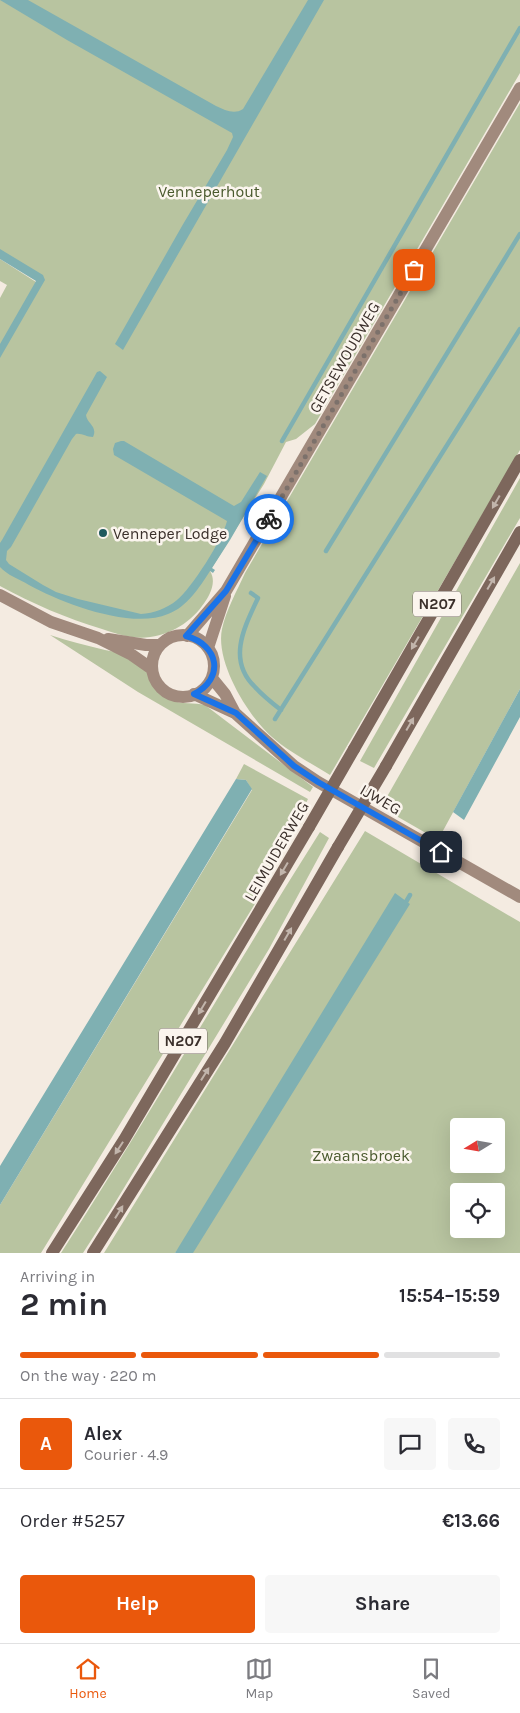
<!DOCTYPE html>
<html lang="en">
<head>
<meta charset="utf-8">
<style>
	body { margin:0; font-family:Karla,sans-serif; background:#f7f7f7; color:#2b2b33; height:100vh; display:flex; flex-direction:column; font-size:19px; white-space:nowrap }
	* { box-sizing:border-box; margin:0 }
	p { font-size:16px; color:#7c7c81 }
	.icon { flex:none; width:28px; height:28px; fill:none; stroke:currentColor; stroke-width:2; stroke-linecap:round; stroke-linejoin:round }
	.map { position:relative; height:1253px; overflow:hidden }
	.side { display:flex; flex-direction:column; background:#fff; flex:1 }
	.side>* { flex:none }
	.needle { width:32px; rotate:259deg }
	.tools { position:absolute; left:450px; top:1118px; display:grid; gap:10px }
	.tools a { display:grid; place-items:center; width:55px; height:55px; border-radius:5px; background:#fff; box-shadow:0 5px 20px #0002; font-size:25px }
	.pin { position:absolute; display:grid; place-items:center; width:42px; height:42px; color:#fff; margin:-21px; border-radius:10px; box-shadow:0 2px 8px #0006 }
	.courier { position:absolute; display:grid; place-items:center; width:50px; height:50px; margin:-25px; border:4px solid #1a73e8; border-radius:50%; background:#fff; color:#222; box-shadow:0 1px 6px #0007 }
	.overview em { font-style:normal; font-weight:700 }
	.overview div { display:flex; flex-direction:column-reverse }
	.overview { display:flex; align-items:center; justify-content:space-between; height:85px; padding:0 20px }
	h1 { font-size:32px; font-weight:700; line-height:38px }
	.bar { display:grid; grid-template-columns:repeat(4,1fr); gap:8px 5px; align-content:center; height:60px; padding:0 20px }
	.bar i { height:6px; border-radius:4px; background:#e1e1e2 }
	.bar .active { background:#ea580c }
	.bar p { grid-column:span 4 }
	.line { display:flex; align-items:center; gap:12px; padding:0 20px; border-top:1px solid #e1e1e2 }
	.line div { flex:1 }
	.round { display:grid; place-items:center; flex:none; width:52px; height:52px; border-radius:5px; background:#f7f7f7 }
	.button { display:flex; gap:10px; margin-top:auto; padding:10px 20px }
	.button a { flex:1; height:58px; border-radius:5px; background:#ea580c; color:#fff; font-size:20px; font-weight:700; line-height:58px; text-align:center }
	.button a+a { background:#f7f7f7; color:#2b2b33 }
	.tab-bar { display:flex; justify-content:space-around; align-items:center; height:70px; border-top:1px solid #e1e1e2; background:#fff; font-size:14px; color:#7c7c81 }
	.tab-bar a { display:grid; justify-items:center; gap:2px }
	.tab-bar .active { color:#ea580c }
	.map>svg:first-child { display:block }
	.green { fill:#b8c4a0; fill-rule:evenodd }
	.water { fill:#7fb0b2 }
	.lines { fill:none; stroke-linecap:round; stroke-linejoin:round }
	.stream { stroke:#7fb0b2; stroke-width:4.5 }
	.secondary { stroke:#a18a7d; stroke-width:12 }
	.primary { stroke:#7d675c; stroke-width:12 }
	.primary-bridge { stroke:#7d675c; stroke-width:12 }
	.oneway { fill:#c2b5ac }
	.done { stroke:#7c716b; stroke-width:5; stroke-dasharray:0 9 }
	.route { stroke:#1a73e8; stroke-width:6 }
	.poi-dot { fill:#1f5a5e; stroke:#fbf5ee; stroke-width:2 }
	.labels { text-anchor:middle; stroke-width:5; stroke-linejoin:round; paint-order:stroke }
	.shield { fill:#fbf5ee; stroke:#756b66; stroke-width:1 }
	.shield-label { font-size:15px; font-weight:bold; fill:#3b302b }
	.park-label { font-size:16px; fill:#4a5a2e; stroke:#fbf5ee }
	.street-label { font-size:16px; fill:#3b302b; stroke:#fbf5ee }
	.poi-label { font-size:16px; fill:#3b302b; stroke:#fbf5ee; text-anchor:start }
</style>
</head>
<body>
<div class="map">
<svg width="520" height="1253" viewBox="0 0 520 1253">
	<rect width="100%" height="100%" fill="#f4ebe1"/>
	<path class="green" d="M0,0H520V73L315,424L296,439L286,442L264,484L210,571C217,582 210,596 202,606C187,627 159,641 132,637C122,636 112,632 102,629C66,618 33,604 0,586V298L7,285L0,281V259L36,282L39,278L0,255Z
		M520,103V450L330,775C311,763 289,752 272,737C248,716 215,662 222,629C226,610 237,591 245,573Z
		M520,478V518L374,768L360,761Z
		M520,563V689L438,840L379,806L388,795Z
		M50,635C68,641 86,645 105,650C115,652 127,653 135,657C152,664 150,691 171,700C182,705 194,702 205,705L313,787L310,792L138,692Z
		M244,764L308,799L256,902L41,1253H0V1205L252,790L246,780L236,779Z
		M365,831L520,922V1253H184L179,1248L175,1253H104ZM459,1126H496V1164H459ZM459,1191H496V1229H459Z
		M320,832L329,838L269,949L113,1206L83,1253H61C150,1115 232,971 320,832Z"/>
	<path class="water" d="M0,0H28L216,106C225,110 234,115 243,109L308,0H324L123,350L115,344L182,226L227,150L233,137L232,133L67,40Z
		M0,249L43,275L45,280L0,358V344L36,281L0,259Z
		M100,371L107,377L86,415C87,424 98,426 93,437C86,437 82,433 76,434L72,439L11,547L7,551L6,560L9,564L43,585L56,592L78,599L141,614C154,613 166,609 177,600C191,589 223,539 227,521L114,455L113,449L115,443L121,441H124L234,506L241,502L260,472L267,476L230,540L212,568L215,570L213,573L210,571C199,588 187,607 168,614C131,630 62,603 29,585C19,579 7,575 0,567V543L2,540L97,372Z
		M520,689V717L464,820L453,812Z
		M236,779L246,780L252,789L0,1205V1166Z
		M395,893L410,904L193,1253H175Z"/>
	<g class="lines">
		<path class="stream" d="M282,441L520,28
			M326,551L520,234
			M251,593L258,598C244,628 227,660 255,687C263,696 272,703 281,710
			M275,719L520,329
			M403,907L410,895"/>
		<path class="secondary" d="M0,595L51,622L98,638L132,655L152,669
			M152 666a31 31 0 1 1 62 0a31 31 0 1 1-62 0Z
			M187,636L226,591L520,88
			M108,639L146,645H160
			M208,648L225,596
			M212,678L225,694L235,713L294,766L318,782L520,897
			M194,694L235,713"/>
		<path class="primary" d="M354,749L520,460
			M386,766L520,532
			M52,1253L124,1140L309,827
			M93,1253L225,1043L338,847"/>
		<path class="primary-bridge" d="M309,827L354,749
			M338,847L386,766"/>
	</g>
	<defs><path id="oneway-solid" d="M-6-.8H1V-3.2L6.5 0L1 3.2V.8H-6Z" transform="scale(1.25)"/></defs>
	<g class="oneway">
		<use href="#oneway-solid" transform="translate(496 502) rotate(120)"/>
		<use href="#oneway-solid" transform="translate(491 583) rotate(-60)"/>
		<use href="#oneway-solid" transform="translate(415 643) rotate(120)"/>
		<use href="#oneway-solid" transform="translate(410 724) rotate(-60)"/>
		<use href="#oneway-solid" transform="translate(284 869) rotate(121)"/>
		<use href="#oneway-solid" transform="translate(288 934) rotate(-60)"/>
		<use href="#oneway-solid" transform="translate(202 1008) rotate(121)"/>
		<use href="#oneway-solid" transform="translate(205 1074) rotate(-58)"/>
		<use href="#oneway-solid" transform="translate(119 1148) rotate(123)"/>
		<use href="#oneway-solid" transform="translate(119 1212) rotate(-58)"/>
	</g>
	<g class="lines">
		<path class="done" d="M269,519L414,270"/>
		<path class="route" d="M269,519L226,591L186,636C219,645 225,678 194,694L236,713L294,766L318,782L441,852"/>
	</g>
	<circle class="poi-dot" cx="103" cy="533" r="5"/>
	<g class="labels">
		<g class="shield">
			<rect x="413" y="591.5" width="48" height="25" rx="4"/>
			<rect x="159" y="1028.5" width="48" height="25" rx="4"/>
		</g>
		<g class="shield-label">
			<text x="437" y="609">N207</text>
			<text x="183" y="1046">N207</text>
		</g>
		<g class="park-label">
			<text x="209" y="197">Venneperhout</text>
			<text x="361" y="1161">Zwaansbroek</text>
		</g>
		<g class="street-label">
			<text transform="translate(344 357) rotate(-60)" y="6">GETSEWOUDWEG</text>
			<text transform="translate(381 799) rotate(30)" y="6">IJWEG</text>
			<text transform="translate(276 851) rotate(-60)" y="6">LEIMUIDERWEG</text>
		</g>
		<g class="poi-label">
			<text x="113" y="539">Venneper Lodge</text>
		</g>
	</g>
</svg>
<div class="tools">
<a><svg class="needle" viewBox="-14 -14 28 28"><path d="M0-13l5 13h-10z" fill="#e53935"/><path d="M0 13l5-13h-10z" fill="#7c7c81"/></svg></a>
<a><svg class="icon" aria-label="locate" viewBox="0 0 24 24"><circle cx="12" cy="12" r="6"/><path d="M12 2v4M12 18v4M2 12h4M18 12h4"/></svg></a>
</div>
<div class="pin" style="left:414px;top:270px;background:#ea580c"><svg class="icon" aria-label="bag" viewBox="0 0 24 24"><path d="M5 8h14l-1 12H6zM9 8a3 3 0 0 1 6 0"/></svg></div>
<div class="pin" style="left:441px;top:852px;background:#1f2937"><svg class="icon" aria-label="home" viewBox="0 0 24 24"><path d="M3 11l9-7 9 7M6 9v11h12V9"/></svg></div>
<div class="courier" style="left:269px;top:519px"><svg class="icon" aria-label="bike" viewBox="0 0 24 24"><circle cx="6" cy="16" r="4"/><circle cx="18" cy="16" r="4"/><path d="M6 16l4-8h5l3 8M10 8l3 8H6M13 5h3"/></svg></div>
</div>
<section class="side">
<div class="overview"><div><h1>2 min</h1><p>Arriving in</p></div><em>15:54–15:59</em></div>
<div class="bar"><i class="active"></i><i class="active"></i><i class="active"></i><i></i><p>On the way · 220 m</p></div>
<div class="line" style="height:90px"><b class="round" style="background:#ea580c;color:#fff">A</b><div><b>Alex</b><p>Courier · 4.9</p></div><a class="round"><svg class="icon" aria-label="chat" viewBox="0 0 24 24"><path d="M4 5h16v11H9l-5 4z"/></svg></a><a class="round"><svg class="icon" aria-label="phone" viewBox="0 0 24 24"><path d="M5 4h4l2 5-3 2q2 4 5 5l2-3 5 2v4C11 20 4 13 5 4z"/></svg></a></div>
<div class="line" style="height:65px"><div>Order #5257</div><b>€13.66</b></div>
<div class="button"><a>Help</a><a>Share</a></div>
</section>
<nav class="tab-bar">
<a class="active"><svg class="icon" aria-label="home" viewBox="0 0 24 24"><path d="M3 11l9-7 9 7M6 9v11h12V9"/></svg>Home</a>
<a><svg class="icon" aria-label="map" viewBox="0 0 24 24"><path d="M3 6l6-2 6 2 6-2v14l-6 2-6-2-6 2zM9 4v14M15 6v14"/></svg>Map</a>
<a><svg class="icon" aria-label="saved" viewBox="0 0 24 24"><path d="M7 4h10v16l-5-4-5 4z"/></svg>Saved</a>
</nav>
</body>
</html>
